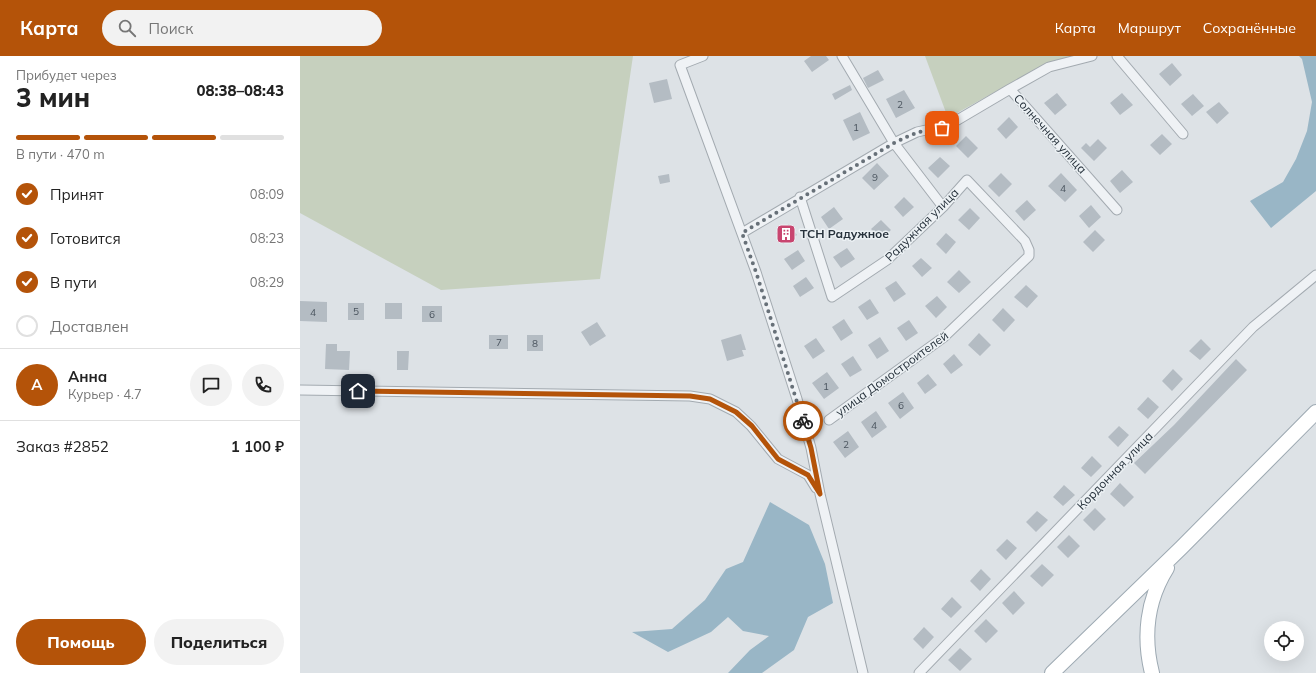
<!DOCTYPE html>
<html lang="ru">
<head>
<meta charset="utf-8">
<style>
	body { margin:0; font-family:Mulish,sans-serif; background:#f2f2f2; color:#222; height:100vh; display:flex; flex-direction:column; font-size:15px; white-space:nowrap }
	* { box-sizing:border-box; margin:0 }
	p { font-size:13px; color:#767676 }
	.icon { flex:none; width:22px; height:22px; fill:none; stroke:currentColor; stroke-width:2; stroke-linecap:round; stroke-linejoin:round }
	.map { position:relative; flex:1; overflow:hidden }
	.drawer { display:flex; flex-direction:column; background:#fff; width:300px }
	.drawer>* { flex:none }
	.buttons { position:absolute; left:964px; top:565px; display:grid; gap:8px }
	.buttons a { display:grid; place-items:center; width:40px; height:40px; border-radius:50%; background:#fff; box-shadow:0 4px 16px #0002; font-size:20px }
	.pin { position:absolute; display:grid; place-items:center; width:34px; height:34px; color:#fff; margin:-17px; border-radius:8px; box-shadow:0 2px 6px #0006 }
	.courier { position:absolute; display:grid; place-items:center; width:40px; height:40px; margin:-20px; border:3px solid #b45309; border-radius:50%; background:#fff; color:#222; box-shadow:0 1px 5px #0007 }
	.summary em { font-style:normal; font-weight:800 }
	.summary div { display:flex; flex-direction:column-reverse }
	.summary { display:flex; align-items:center; justify-content:space-between; height:68px; padding:0 16px }
	h1 { font-size:26px; font-weight:800; line-height:30px }
	.bar { display:grid; grid-template-columns:repeat(4,1fr); gap:6px 4px; align-content:center; height:48px; padding:0 16px }
	.bar i { height:5px; border-radius:3px; background:#e0e0e0 }
	.bar .current { background:#b45309 }
	.bar p { grid-column:span 4 }
	.line { display:flex; align-items:center; gap:10px; padding:0 16px; border-top:1px solid #e0e0e0 }
	.line div { flex:1 }
	.round { display:grid; place-items:center; flex:none; width:42px; height:42px; border-radius:21px; background:#f2f2f2 }
	ol { padding:0 16px; list-style:none }
	li { display:flex; align-items:center; gap:12px; height:44px }
	li p { margin-inline-start:auto }
	li .icon { padding:4px; border-radius:50%; background:#b45309; color:#fff; stroke-width:4 }
	li:last-child { color:#767676 }
	li i { width:22px; height:22px; border:2px solid #e0e0e0; border-radius:50% }
	.button { display:flex; gap:8px; margin-top:auto; padding:8px 16px }
	.button a { flex:1; height:46px; border-radius:24px; background:#b45309; color:#fff; font-size:16px; font-weight:800; line-height:46px; text-align:center }
	.button a+a { background:#f2f2f2; color:#222 }
	header { display:flex; align-items:center; gap:24px; box-sizing:border-box; height:56px; padding:0 20px; background:#b45309; color:#fff }
	header strong { font-size:19px }
	nav { display:flex; gap:22px; margin-inline-start:auto; font-size:14px }
	.search { width:280px; height:36px; background:#f2f2f2; display:flex; align-items:center; gap:10px; box-sizing:border-box; padding:0 14px; border-radius:22px; color:#767676; font-size:15px }
	main { display:flex; flex:1; min-height:0 }
	.map>svg:first-child { display:block }
	.green { fill:#c6d0be }
	.water { fill:#99b6c6 }
	.building { fill:#b4bcc3 }
	.lines { fill:none; stroke-linecap:round; stroke-linejoin:round }
	.minor-casing { stroke:#a3aab0; stroke-width:11 }
	.primary-casing { stroke:#9da9b2; stroke-width:16 }
	.minor { stroke:#eff2f5; stroke-width:9 }
	.primary { stroke:#fff; stroke-width:14 }
	.done { stroke:#677078; stroke-width:4; stroke-dasharray:0 7.2 }
	.route { stroke:#b45309; stroke-width:5 }
	.labels { text-anchor:middle; stroke-width:3; stroke-linejoin:round; paint-order:stroke }
	.number-label { font-size:10px; fill:#4a545e }
	.street-label { font-size:12px; fill:#27323c; stroke:#ecf1f4 }
	.poi-label { font-size:12px; font-weight:bold; fill:#27323c; stroke:#ecf1f4; text-anchor:start }
</style>
</head>
<body>
<header>
<strong>Карта</strong>
<div class="search"><svg class="icon" aria-label="search" viewBox="0 0 24 24"><circle cx="10" cy="10" r="6"/><path d="M15 15l6 6"/></svg>Поиск</div>
<nav><a>Карта</a><a>Маршрут</a><a>Сохранённые</a></nav>
</header>
<main>
<section class="drawer">
<div class="summary"><div><h1>3 мин</h1><p>Прибудет через</p></div><em>08:38–08:43</em></div>
<div class="bar"><i class="current"></i><i class="current"></i><i class="current"></i><i></i><p>В пути · 470 m</p></div>
<ol>
<li><svg class="icon" aria-label="check" viewBox="0 0 24 24"><path d="M5 12l5 5 9-10"/></svg>Принят<p>08:09</p></li>
<li><svg class="icon" aria-label="check" viewBox="0 0 24 24"><path d="M5 12l5 5 9-10"/></svg>Готовится<p>08:23</p></li>
<li><svg class="icon" aria-label="check" viewBox="0 0 24 24"><path d="M5 12l5 5 9-10"/></svg>В пути<p>08:29</p></li>
<li><i></i>Доставлен</li>
</ol>
<div class="line" style="height:72px"><b class="round" style="background:#b45309;color:#fff">А</b><div><b>Анна</b><p>Курьер · 4.7</p></div><a class="round"><svg class="icon" aria-label="chat" viewBox="0 0 24 24"><path d="M4 5h16v11H9l-5 4z"/></svg></a><a class="round"><svg class="icon" aria-label="phone" viewBox="0 0 24 24"><path d="M5 4h4l2 5-3 2q2 4 5 5l2-3 5 2v4C11 20 4 13 5 4z"/></svg></a></div>
<div class="line" style="height:52px"><div>Заказ #2852</div><b>1 100 ₽</b></div>
<div class="button"><a>Помощь</a><a>Поделиться</a></div>
</section>
<div class="map">
<svg width="1016" height="617" viewBox="0 0 1016 617">
	<rect width="100%" height="100%" fill="#dde2e6"/>
	<path class="green" d="M0,0H333L300,223L141,234L0,157Z
		M625,0H773L747,7L648,62Z"/>
	<path class="water" d="M999,0H1016V135L971,172L950,145L983,126L996,103L1007,75L1012,46L1002,3Z
		M470,446L509,469L525,508L533,547L508,561L494,594L462,617H428L450,594L469,580L443,575L428,561L411,576L368,596L332,576L372,573L405,544L426,513L443,506Z"/>
	<path class="building" d="M511,0H526L529,4L512,16L504,5Z
		M872,7L882,19L870,30L859,18Z
		M578,14L584,24L568,32L563,22Z
		M367,23L372,43L354,47L349,27Z
		M550,29L552,34L535,44L532,38Z
		M604,34L615,52L596,62L586,43Z
		M757,37L767,49L755,59L744,47Z
		M822,37L833,49L820,59L810,47Z
		M893,38L904,50L892,60L881,48Z
		M919,46L929,57L917,68L906,56Z
		M560,56L570,77L553,85L543,64Z
		M709,61L718,71L706,83L697,73Z
		M862,78L872,88L860,99L850,89Z
		M666,80L678,92L668,102L656,90Z
		M798,83L807,92L794,105L781,92L786,87L790,91Z
		M640,101L650,110L638,122L628,112Z
		M577,107L589,120L574,134L562,122Z
		M822,114L833,126L820,137L810,125Z
		M701,117L712,128L699,141L688,130Z
		M761,117L777,134L765,146L748,130Z
		M369,118L370,126L360,128L358,120Z
		M604,141L614,151L603,161L594,151Z
		M727,144L736,154L724,165L715,155Z
		M791,149L801,161L789,172L779,160Z
		M534,151L543,163L529,173L521,161Z
		M670,152L680,162L669,174L658,164Z
		M581,164L591,174L581,183L571,173Z
		M489,168L497,179L483,188L476,177Z
		M795,174L805,184L793,196L783,186Z
		M646,177L656,186L646,198L636,188Z
		M547,192L555,203L541,212L533,201Z
		M498,194L505,205L492,214L484,203Z
		M621,202L632,212L622,221L612,210Z
		M659,214L671,226L659,237L647,226Z
		M506,221L514,232L500,241L493,230Z
		M596,225L606,238L594,246L585,232Z
		M726,229L738,240L727,252L714,241Z
		M637,240L647,251L636,262L625,250Z
		M570,243L579,257L567,264L558,251Z
		M0,245L27,246V266L0,265Z
		M48,247H64V264H48Z
		M85,247H102V263H85Z
		M122,250H142V266H122Z
		M703,252L715,264L704,276L692,264Z
		M544,263L553,277L541,285L532,271Z
		M609,264L618,277L606,285L597,272Z
		M297,266L306,280L290,290L281,276Z
		M679,277L691,289L680,300L668,289Z
		M441,278L446,294H442L444,300L427,305L421,284Z
		M189,279H208V293H189Z
		M227,279H243V295H227Z
		M580,281L589,295L577,303L568,289Z
		M516,282L525,295L513,303L504,290Z
		M901,283L911,293L900,304L889,295Z
		M26,288H37V295H50L49,314L25,313Z
		M97,295H109L108,314H97Z
		M654,298L663,309L651,318L643,308Z
		M553,300L562,314L550,321L541,308Z
		M936,303L947,314L845,418L834,407L874,369Z
		M873,313L883,323L872,335L862,325Z
		M527,316L539,332L524,343L512,327Z
		M628,318L637,329L625,338L617,327Z
		M603,336L614,352L600,363L588,347Z
		M848,341L859,351L848,363L837,353Z
		M576,355L587,371L572,382L561,366Z
		M819,370L829,379L818,391L808,381Z
		M548,375L559,391L545,402L533,386Z
		M792,400L802,410L791,421L781,412Z
		M820,427L834,441L824,451L810,438Z
		M764,429L775,439L763,450L753,441Z
		M795,452L806,463L794,475L783,464Z
		M737,455L748,464L736,476L726,466Z
		M769,479L780,490L768,502L757,491Z
		M707,483L717,492L706,504L696,494Z
		M742,508L754,519L742,531L730,520Z
		M681,513L691,523L680,535L670,525Z
		M714,535L725,547L713,559L702,547Z
		M652,541L662,551L651,562L641,553Z
		M686,563L698,575L686,587L674,575Z
		M624,571L634,581L623,593L613,583Z
		M660,592L672,603L660,615L648,604Z"/>
	<g class="lines">
		<g class="minor-casing">
			<path id="minor" d="M403,0L380,9L456,216L497,343L511,392L520,438L563,617
				M542,0L594,87L643,151
				M792,0L749,11L710,33L817,154
				M817,0L883,78
				M500,141L532,241L587,204L643,151L667,124L725,185L729,194V200L644,281L529,364
				M442,177L594,87L617,76L649,69L710,33
				M0,334L390,340L410,343L436,356L451,370L478,403L508,419L516,432
				M619,617L953,271L1016,219"/>
		</g>
		<g class="primary-casing">
			<path id="primary" d="M752,617L881,492L1016,356
				M852,617C843,581 847,544 867,512"/>
		</g>
		<use href="#minor" class="minor"/>
		<use href="#primary" class="primary"/>
	</g>
	<g class="lines">
		<path class="done" d="M503,365L456,216L442,177L594,87C610,79 623,73 642,72"/>
		<path class="route" d="M58,335L390,340L410,343L436,356L452,370L478,403L508,419L520,438L511,392L503,365"/>
	</g>
	<defs>
		<g id="building-square" transform="scale(1)"><rect x="-9" y="-9" width="18" height="18" rx="4" fill="#c8456f" stroke="#ecf1f4"/><path d="M-4-6H4V6H1V3H-1V6H-4ZM-2.5-4.3h1.7v1.8h-1.7ZM.8-4.3h1.7v1.8H.8ZM-2.5-1h1.7V.8h-1.7ZM.8-1h1.7V.8H.8Z" fill="#fff"/></g>
	</defs>
	<g fill-rule="evenodd">
		<use href="#building-square" x="486" y="178"/>
	</g>
	<g class="labels">
		<g class="number-label">
			<text x="600" y="52">2</text>
			<text x="556" y="75">1</text>
			<text x="575" y="125">9</text>
			<text x="763" y="136">4</text>
			<text x="56" y="259">5</text>
			<text x="13" y="260">4</text>
			<text x="132" y="262">6</text>
			<text x="199" y="290">7</text>
			<text x="235" y="291">8</text>
			<text x="526" y="334">1</text>
			<text x="601" y="353">6</text>
			<text x="574" y="373">4</text>
			<text x="546" y="392">2</text>
		</g>
		<g class="street-label">
			<text transform="translate(750 78) rotate(48)" y="4">Солнечная улица</text>
			<text transform="translate(622 169) rotate(-45)" y="4">Радужная улица</text>
			<text transform="translate(592 318) rotate(-36)" y="4">улица Домостроителей</text>
			<text transform="translate(815 415) rotate(-46)" y="4">Кордонная улица</text>
		</g>
		<g class="poi-label">
			<text x="500" y="182">ТСН Радужное</text>
		</g>
	</g>
</svg>
<div class="buttons">
<a><svg class="icon" aria-label="locate" viewBox="0 0 24 24"><circle cx="12" cy="12" r="6"/><path d="M12 2v4M12 18v4M2 12h4M18 12h4"/></svg></a>
</div>
<div class="pin" style="left:642px;top:72px;background:#ea580c"><svg class="icon" aria-label="bag" viewBox="0 0 24 24"><path d="M5 8h14l-1 12H6zM9 8a3 3 0 0 1 6 0"/></svg></div>
<div class="pin" style="left:58px;top:335px;background:#1f2937"><svg class="icon" aria-label="home" viewBox="0 0 24 24"><path d="M3 11l9-7 9 7M6 9v11h12V9"/></svg></div>
<div class="courier" style="left:503px;top:365px"><svg class="icon" aria-label="bike" viewBox="0 0 24 24"><circle cx="6" cy="16" r="4"/><circle cx="18" cy="16" r="4"/><path d="M6 16l4-8h5l3 8M10 8l3 8H6M13 5h3"/></svg></div>
</div>
</main>
</body>
</html>
